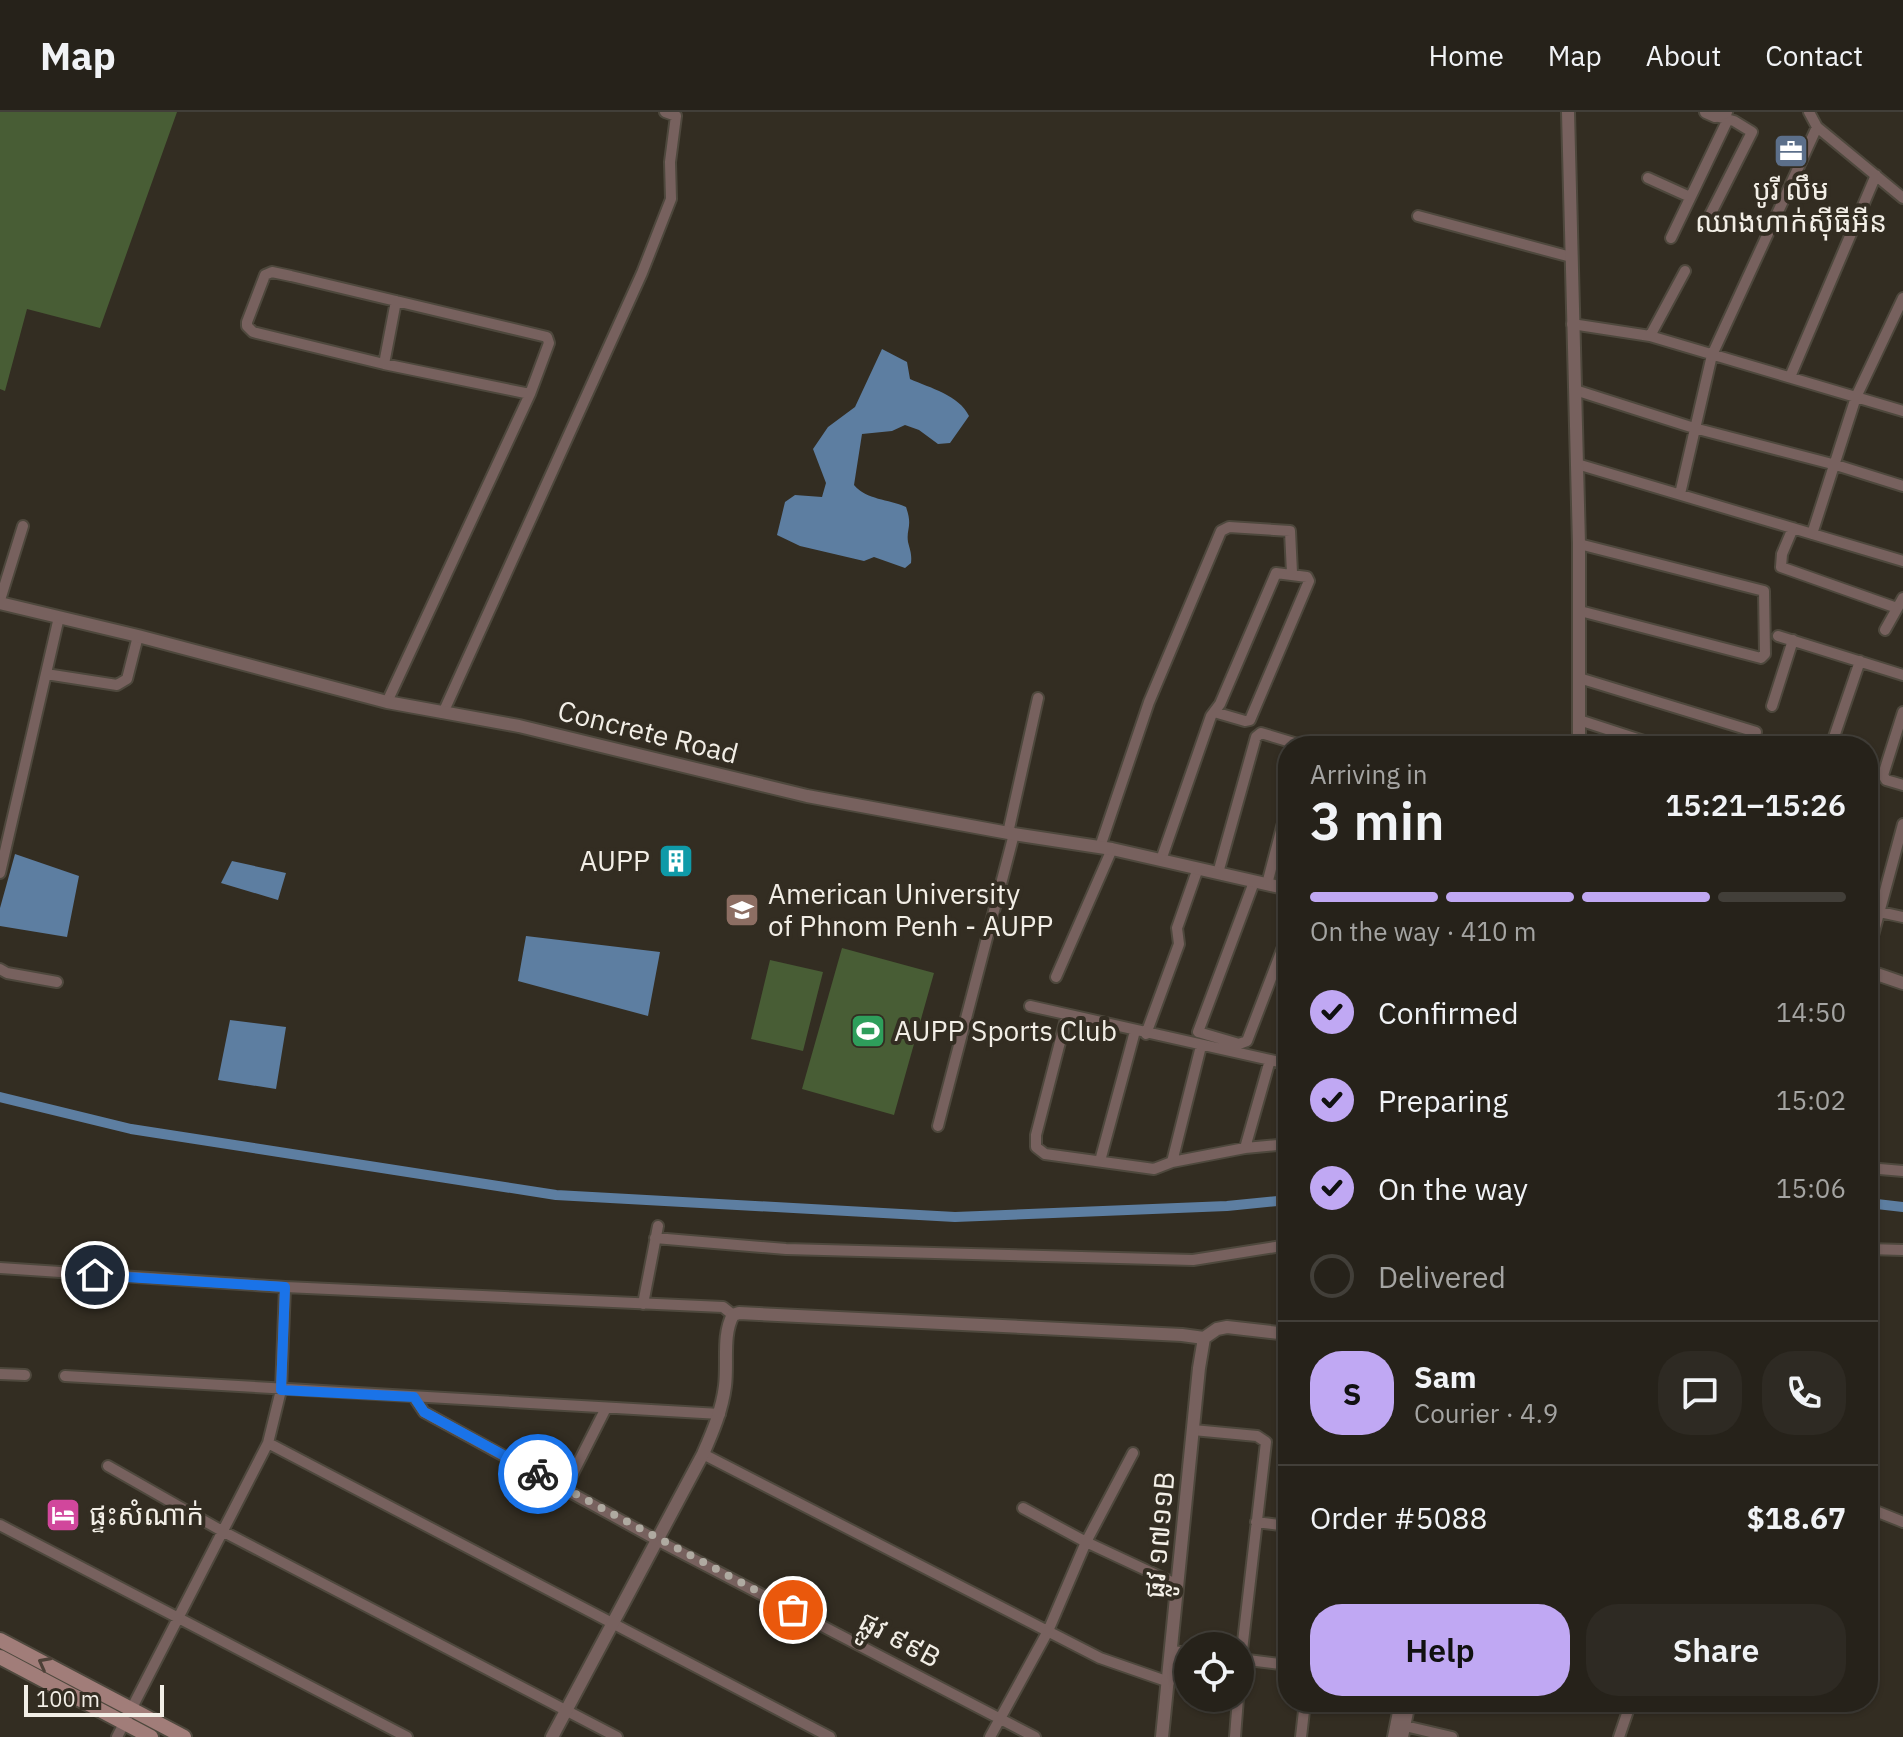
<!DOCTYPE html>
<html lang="en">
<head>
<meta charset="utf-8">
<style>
	body { margin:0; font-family:"IBM Plex Sans","Noto Sans Khmer",sans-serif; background:#2e2a23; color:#f1f3f6; height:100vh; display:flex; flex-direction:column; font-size:30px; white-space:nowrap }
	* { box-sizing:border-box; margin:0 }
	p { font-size:26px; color:#a4a4a2 }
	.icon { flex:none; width:44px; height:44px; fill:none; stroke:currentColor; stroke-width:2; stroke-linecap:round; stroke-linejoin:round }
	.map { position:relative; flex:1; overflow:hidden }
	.panel { position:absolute; left:1278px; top:624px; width:600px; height:976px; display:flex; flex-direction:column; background:#26221a; border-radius:32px; box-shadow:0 2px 6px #0004,0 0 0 2px #423f39 }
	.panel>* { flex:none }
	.controls { position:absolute; left:1174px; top:1520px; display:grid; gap:16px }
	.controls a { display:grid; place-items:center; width:80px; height:80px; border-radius:50%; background:#26221a; box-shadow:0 2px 6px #0004,0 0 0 2px #423f39; font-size:40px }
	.scale { position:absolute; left:24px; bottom:20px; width:140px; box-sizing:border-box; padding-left:8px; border:4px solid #f2eee6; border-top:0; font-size:22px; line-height:28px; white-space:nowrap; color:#f2eee6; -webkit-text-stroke:6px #332d22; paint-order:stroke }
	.pin { position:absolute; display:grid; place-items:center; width:68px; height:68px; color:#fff; margin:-34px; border:4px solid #fff; border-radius:50%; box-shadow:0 2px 8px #0007 }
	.courier { position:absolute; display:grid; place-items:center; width:80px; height:80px; margin:-40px; border:6px solid #1a73e8; border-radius:50%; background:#fff; color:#222; box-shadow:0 2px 10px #0007 }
	.headline em { font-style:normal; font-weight:600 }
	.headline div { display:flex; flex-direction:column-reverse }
	.headline { display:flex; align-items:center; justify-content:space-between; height:136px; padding:0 32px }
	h1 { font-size:52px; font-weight:600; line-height:60px }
	.bar { display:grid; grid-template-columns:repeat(4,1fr); gap:12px 8px; align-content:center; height:96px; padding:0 32px }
	.bar i { height:10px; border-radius:6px; background:#423f39 }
	.bar .active { background:#c0a8f3 }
	.bar p { grid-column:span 4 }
	.line { display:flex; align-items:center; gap:20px; padding:0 32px; border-top:2px solid #423f39 }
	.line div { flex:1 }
	.round { display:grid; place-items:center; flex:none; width:84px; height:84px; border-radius:32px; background:#2e2a23 }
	ol { padding:0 32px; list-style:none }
	li { display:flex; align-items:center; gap:24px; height:88px }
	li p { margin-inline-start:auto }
	li .icon { padding:8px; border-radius:50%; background:#c0a8f3; color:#111; stroke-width:4 }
	li:last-child { color:#a4a4a2 }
	li i { width:44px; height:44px; border:4px solid #423f39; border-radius:50% }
	.action { display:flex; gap:16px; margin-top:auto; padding:16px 32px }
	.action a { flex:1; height:92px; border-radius:32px; background:#c0a8f3; color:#111; font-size:32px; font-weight:600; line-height:92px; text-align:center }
	.action a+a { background:#2e2a23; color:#f1f3f6 }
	header { display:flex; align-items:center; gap:48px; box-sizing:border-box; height:112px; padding:0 40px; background:#26221a; border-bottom:2px solid #423f39 }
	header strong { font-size:38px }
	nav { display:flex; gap:44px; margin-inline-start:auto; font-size:28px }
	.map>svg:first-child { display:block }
	.green { fill:#485d35 }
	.water { fill:#5d7ea1 }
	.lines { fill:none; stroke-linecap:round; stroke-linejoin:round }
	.canal { stroke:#5d7ea1; stroke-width:10 }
	.minor-casing { stroke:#4e483d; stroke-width:14 }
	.tertiary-casing { stroke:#4e483d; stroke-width:16 }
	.secondary-casing { stroke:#4e483d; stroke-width:18 }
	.minor { stroke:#77615e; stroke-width:10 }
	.tertiary { stroke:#77615e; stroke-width:12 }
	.secondary { stroke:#a17d79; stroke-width:14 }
	.oneway { stroke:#4e4138 }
	.done { stroke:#afaaa1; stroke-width:8; stroke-dasharray:0 14.4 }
	.route { stroke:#1a73e8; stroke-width:10 }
	.labels { text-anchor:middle; stroke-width:8; stroke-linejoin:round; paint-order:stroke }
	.poi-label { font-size:28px; fill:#f2eee6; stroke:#332d22; text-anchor:start }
	.street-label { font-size:28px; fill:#f2eee6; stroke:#332d22 }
</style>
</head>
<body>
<header>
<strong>Map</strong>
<nav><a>Home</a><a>Map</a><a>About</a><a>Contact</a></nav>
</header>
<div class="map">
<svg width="1903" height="1625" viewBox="0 0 1903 1625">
	<rect width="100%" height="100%" fill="#332d22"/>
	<path class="green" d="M0,0H177L100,216L27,197L5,279L0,277Z
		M842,836L934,861L894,1003L802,977Z
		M770,848L823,860L803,939L751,927Z"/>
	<path class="water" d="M882,237L907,250L910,267C930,276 959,283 969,304L950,331L938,332L919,318L905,313L892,319L862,322L854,373C867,388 888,387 906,395C913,415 906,416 908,430C910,438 912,442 911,451L905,456L874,445L864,449L800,434L777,423L785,390L795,383L822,385L826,371L813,337L828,315L855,295Z
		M15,742L79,764L67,825L0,814V796Z
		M232,749L286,761L278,788L221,771Z
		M526,824L660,840L648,904L518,869Z
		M230,908L286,915L276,977L218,968Z"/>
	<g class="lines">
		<path class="canal" d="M0,985L131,1017L556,1083L955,1105L1227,1094L1288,1088
			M1868,1091L1903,1095"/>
		<g class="minor-casing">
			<path id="minor" d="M1809,0L1817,15L1903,86
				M1648,66L1690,85
				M1418,104L1571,145
				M1707,109L1752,20L1734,9L1715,4
				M1671,126L1728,7
				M1572,212L1650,224L1903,299
				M1650,224L1685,159
				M384,252L396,189
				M1790,265L1876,63
				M1575,278L1694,316L1836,353L1903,374
				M1577,352L1903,449
				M1680,382L1712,243L1817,15
				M1793,416L1782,442L1781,455L1897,496
				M1812,422L1856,285L1903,186
				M1579,432L1764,479L1765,542L1761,546L1580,499
				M0,488L23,414
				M1885,518L1903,486
				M1778,524L1903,563
				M46,562L117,573L127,567L138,524
				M1579,566L1756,620
				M387,590L530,282L549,231L547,225L291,164L272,160L265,163L247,210V214L253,220L384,252L530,282
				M1772,594L1793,528
				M1903,600L1883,663L1886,668L1903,673
				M443,601L642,161L671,87L670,50L676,4L665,0
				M1579,608L1659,634
				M1834,625L1860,549
				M1008,721L1038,586
				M1100,735L1149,590L1221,419L1229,415L1290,419L1292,461
				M1161,748L1211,604L1220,592L1276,461L1307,465L1309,469L1250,608L1245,609L1214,600
				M0,761L59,505
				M1218,761L1256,625L1261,621L1304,634
				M1254,770L1198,920L1239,932L1247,929L1288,822
				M1267,772L1288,692
				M1880,800L1903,805
				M1868,842L1903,712
				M0,857L7,861L57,870
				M1056,865L1112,737
				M1030,894L1288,952
				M1067,903L1036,1023V1035L1045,1042L1154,1057L1172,1050L1245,1036L1288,1032
				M1146,922L1179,832L1177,816L1198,756
				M938,1014L1014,722
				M1245,1036L1270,948
				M1100,1049L1135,919
				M1172,1050L1201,934
				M1868,1056L1903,1059
				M655,1126L786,1137L1193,1148L1288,1133
				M1868,1137L1903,1138
				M0,1156L285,1175L723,1195L733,1203
				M643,1192L658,1114
				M0,1262L25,1263
				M65,1264L720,1302
				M414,1285L424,1300L657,1428L1035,1625
				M1193,1318L1257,1324L1266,1330L1240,1556
				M268,1331L830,1625
				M703,1342L1100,1546L1169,1570
				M108,1354L222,1419L617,1625
				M565,1377L606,1296
				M1023,1396L1086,1430L1178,1473
				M1868,1396L1903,1410
				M1256,1410L1288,1414
				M0,1413L407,1625
				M1172,1539L1188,1541
				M1240,1547L1288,1553
				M1405,1614L1452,1625
				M117,1625L268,1331L281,1278L285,1175
				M990,1625L1048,1519L1086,1430L1133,1341
				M1235,1625L1238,1586
				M1301,1625L1305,1590
				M1393,1625L1400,1590
				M1403,1625L1410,1590
				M1619,1625L1631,1590"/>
		</g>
		<g class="tertiary-casing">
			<path id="tertiary" d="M1568,0L1579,432V634
				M1706,0L1715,4L1726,0
				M0,491L138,524L387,590L519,614L807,684L1014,722L1112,737L1288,777
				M1868,859L1903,871
				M552,1625L703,1342C713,1319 722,1298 725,1274C728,1251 722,1223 733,1203L739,1201L1182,1223L1204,1226L1217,1217L1227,1215L1288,1222
				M1162,1625L1199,1256L1204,1226"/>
		</g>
		<g class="secondary-casing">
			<path id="secondary" d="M0,1528L184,1625
				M0,1545L151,1625"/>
		</g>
		<use href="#minor" class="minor"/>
		<use href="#tertiary" class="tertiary"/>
		<use href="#secondary" class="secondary"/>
	</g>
	<defs><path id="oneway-chevron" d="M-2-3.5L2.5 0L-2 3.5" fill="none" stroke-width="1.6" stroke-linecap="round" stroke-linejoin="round" transform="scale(2)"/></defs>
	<use class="oneway" href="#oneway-chevron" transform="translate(44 1551) rotate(-152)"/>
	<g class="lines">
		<path class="done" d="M538,1362L793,1498"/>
		<path class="route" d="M95,1163L285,1175L281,1278L414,1285L424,1300L538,1362"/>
	</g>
	<defs>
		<g id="office-square" transform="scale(1.8)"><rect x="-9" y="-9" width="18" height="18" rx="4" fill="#5c6f8a" stroke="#332d22"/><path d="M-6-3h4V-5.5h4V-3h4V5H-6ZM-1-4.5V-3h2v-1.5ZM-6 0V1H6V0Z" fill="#fff"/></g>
		<g id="building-square" transform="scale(1.8)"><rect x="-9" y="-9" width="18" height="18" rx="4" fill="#0f9aa8" stroke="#332d22"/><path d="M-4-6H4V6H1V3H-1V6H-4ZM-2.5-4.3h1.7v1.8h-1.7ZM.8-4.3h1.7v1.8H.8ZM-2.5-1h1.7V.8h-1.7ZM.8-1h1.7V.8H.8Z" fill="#fff"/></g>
		<g id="university-square" transform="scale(1.8)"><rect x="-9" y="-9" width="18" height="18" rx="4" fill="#8d6e63" stroke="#332d22"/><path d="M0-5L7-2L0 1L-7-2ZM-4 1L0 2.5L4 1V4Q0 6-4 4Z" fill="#fff"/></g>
		<g id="stadium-square" transform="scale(1.8)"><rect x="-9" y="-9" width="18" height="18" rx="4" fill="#2e9e5b" stroke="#332d22"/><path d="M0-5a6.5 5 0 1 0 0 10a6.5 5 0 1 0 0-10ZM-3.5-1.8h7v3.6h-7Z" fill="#fff"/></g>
		<g id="hotel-square" transform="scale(1.8)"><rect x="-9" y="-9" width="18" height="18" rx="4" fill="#d1479c" stroke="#332d22"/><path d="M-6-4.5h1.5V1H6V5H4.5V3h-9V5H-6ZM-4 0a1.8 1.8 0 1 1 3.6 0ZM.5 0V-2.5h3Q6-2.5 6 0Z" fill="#fff"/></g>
	</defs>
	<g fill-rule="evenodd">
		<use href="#office-square" x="1791" y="39"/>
		<use href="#building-square" x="676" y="749"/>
		<use href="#university-square" x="742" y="798"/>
		<use href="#stadium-square" x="868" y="919"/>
		<use href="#hotel-square" x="63" y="1403"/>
	</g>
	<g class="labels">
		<g class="poi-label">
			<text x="1791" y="88" text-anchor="middle">បូរី លឹម<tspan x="1791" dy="32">ឈាងហាក់សុីធីអីន</tspan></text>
			<text x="650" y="759" text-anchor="end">AUPP</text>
			<text x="768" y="792">American University<tspan x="768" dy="32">of Phnom Penh - AUPP</tspan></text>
			<text x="894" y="929">AUPP Sports Club</text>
			<text x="89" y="1413">ផ្ទះសំណាក់</text>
		</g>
		<g class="street-label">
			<text transform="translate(648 620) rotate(14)" y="10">Concrete Road</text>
			<text transform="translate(1159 1423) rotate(-85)" y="10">ផ្លូវ ១៧១១B</text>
			<text transform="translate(900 1527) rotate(28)" y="10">ផ្លូវ ៩៩B</text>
		</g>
	</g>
</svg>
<div class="controls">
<a><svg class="icon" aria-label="locate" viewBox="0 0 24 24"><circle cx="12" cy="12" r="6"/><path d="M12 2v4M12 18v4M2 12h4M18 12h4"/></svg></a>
</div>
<div class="scale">100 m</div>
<div class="pin" style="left:793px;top:1498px;background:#ea580c"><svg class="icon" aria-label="bag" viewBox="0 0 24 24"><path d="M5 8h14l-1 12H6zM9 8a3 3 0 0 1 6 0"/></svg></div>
<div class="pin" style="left:95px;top:1163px;background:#1f2937"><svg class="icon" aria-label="home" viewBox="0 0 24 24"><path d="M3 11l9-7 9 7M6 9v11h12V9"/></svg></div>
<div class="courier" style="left:538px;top:1362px"><svg class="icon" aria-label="bike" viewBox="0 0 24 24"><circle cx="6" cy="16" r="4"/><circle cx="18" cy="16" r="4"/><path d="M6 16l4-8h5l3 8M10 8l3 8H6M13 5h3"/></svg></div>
<section class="panel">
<div class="headline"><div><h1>3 min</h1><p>Arriving in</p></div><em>15:21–15:26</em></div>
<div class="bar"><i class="active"></i><i class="active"></i><i class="active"></i><i></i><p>On the way · 410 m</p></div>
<ol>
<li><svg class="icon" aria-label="check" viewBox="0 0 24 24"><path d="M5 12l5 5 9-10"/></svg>Confirmed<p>14:50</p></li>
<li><svg class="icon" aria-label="check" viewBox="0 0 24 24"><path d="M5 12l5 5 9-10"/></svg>Preparing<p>15:02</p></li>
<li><svg class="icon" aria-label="check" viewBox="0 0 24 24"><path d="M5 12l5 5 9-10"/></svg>On the way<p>15:06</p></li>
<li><i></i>Delivered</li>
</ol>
<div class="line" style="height:144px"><b class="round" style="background:#c0a8f3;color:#111">S</b><div><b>Sam</b><p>Courier · 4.9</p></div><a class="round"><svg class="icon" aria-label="chat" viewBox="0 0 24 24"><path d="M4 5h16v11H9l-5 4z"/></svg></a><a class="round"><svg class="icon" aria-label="phone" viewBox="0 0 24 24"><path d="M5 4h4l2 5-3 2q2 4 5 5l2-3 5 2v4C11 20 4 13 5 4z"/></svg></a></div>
<div class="line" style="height:104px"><div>Order #5088</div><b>$18.67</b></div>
<div class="action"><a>Help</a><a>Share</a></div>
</section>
</div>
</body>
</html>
